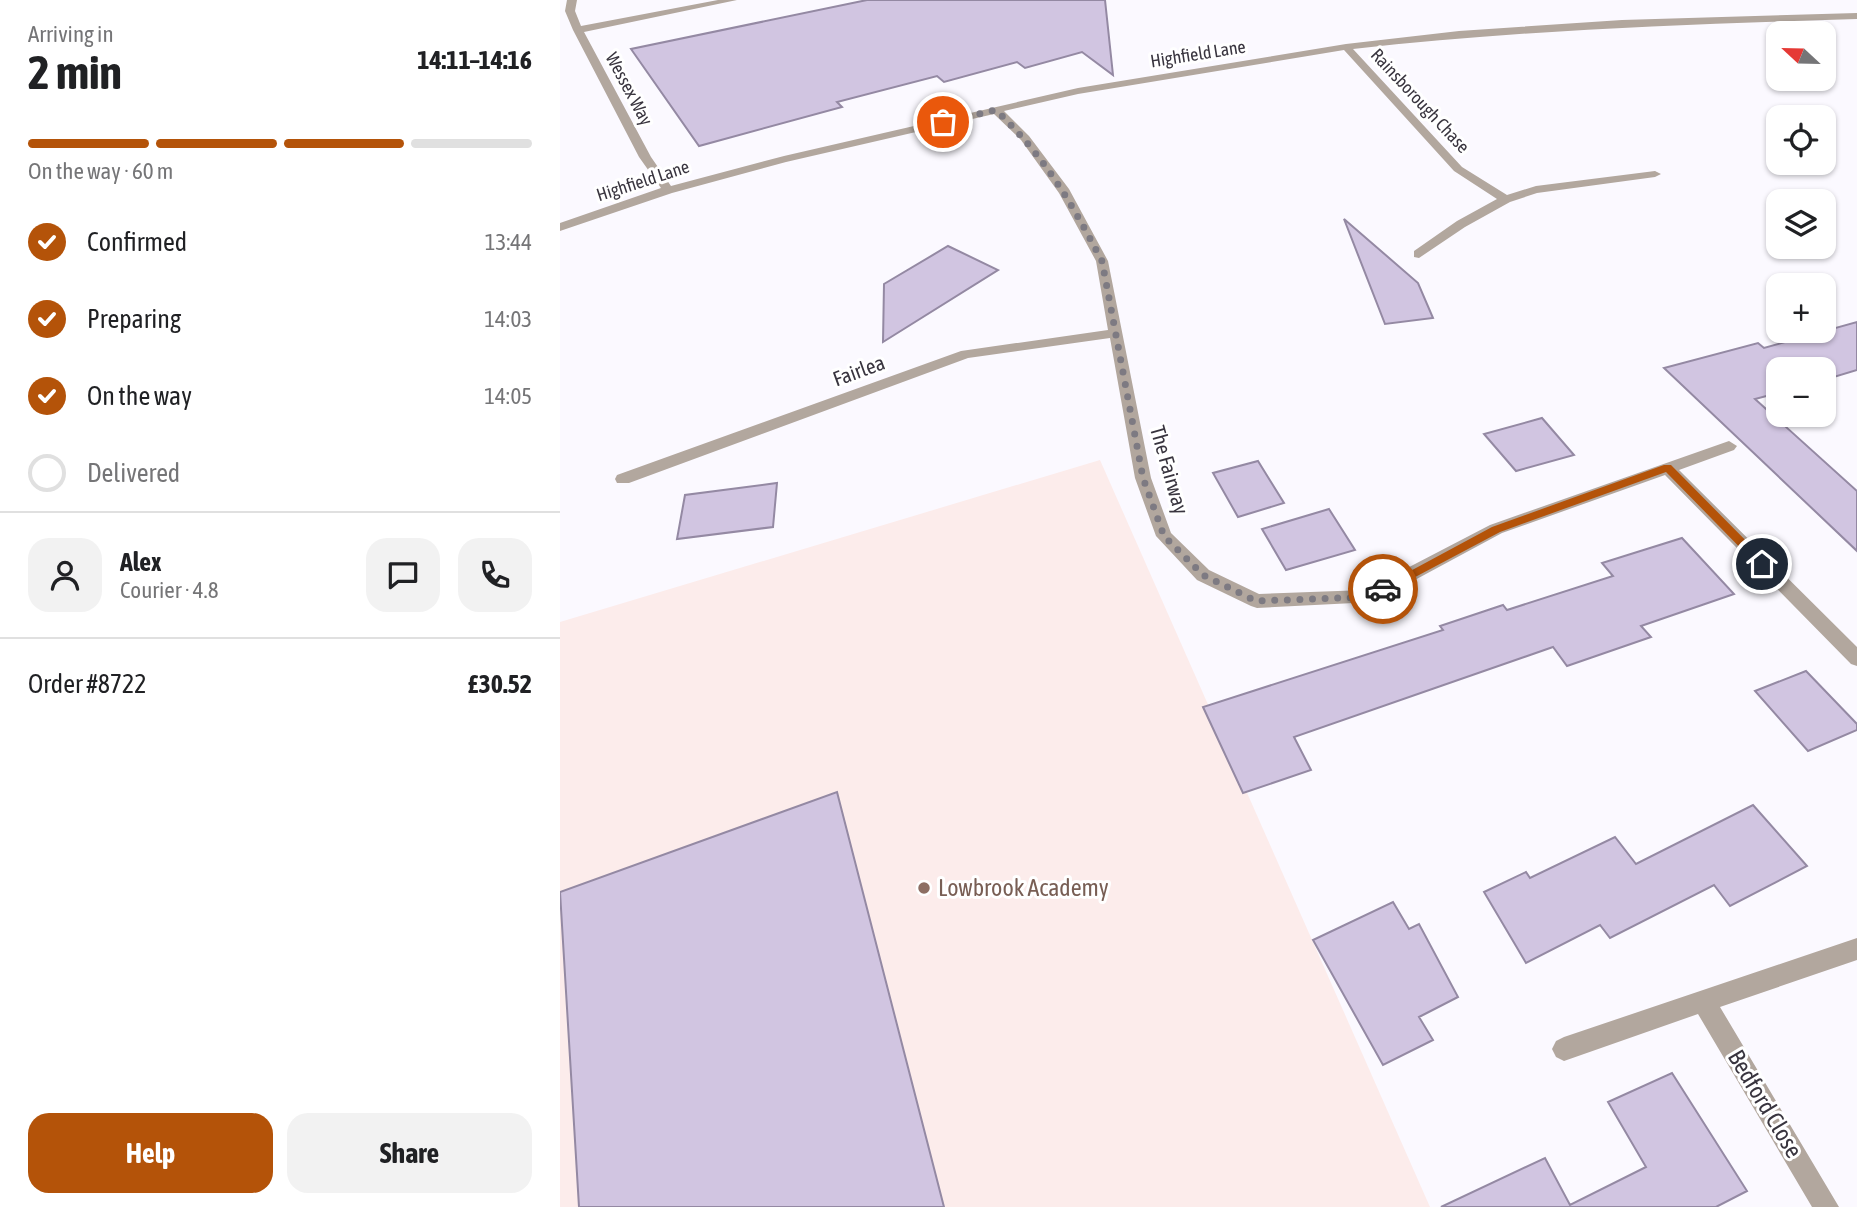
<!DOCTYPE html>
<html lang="en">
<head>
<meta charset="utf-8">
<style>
	body { margin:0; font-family:"Asap Condensed",sans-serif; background:#f2f2f2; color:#202124; height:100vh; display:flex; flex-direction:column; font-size:26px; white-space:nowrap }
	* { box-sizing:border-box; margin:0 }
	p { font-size:23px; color:#757577 }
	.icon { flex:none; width:38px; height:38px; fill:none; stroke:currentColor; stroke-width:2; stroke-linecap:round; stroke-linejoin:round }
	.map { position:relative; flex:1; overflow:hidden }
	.drawer { display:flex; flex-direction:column; background:#fff; width:560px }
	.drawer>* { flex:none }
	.needle { width:46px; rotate:292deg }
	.controls { position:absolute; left:1206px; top:21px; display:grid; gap:14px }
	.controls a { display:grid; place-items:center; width:70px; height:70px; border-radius:14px; background:#fff; box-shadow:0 2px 5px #0004; font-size:35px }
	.pin { position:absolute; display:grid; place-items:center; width:60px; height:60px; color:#fff; margin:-30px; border:4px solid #fff; border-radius:50%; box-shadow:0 2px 7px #0007 }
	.courier { position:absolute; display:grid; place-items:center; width:70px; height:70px; margin:-35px; border:5px solid #b45309; border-radius:50%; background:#fff; color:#222; box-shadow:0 2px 9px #0007 }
	.summary em { font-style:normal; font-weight:700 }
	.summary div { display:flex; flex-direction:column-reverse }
	.summary { display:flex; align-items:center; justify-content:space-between; height:119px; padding:0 28px }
	h1 { font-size:46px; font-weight:700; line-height:52px }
	.bar { display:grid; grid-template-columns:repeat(4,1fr); gap:10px 7px; align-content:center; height:84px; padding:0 28px }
	.bar i { height:9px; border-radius:5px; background:#e0e0e0 }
	.bar .current { background:#b45309 }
	.bar p { grid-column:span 4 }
	.line { display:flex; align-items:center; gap:18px; padding:0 28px; border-top:2px solid #e0e0e0 }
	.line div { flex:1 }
	.round { display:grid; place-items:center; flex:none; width:74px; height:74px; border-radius:21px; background:#f2f2f2 }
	ol { padding:0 28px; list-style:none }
	li { display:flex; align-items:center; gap:21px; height:77px }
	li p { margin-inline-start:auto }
	li .icon { padding:7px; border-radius:50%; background:#b45309; color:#fff; stroke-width:4 }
	li:last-child { color:#757577 }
	li i { width:38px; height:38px; border:4px solid #e0e0e0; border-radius:50% }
	.action { display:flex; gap:14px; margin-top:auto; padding:14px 28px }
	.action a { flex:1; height:80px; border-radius:21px; background:#b45309; color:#fff; font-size:28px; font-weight:700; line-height:80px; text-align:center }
	.action a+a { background:#f2f2f2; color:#202124 }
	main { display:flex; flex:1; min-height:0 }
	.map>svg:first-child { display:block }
	.education { fill:#fceceb }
	.building { fill:#d1c5e1; stroke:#9489a3; stroke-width:2 }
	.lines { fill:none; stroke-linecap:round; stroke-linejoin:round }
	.minor { fill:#b2a79e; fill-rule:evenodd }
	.route { fill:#b45309 }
	.done { stroke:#7d7a82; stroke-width:7; stroke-dasharray:0 12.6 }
	.education-dot { fill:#8d6e63; stroke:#fff; stroke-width:2.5 }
	.labels { text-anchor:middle; stroke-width:6; stroke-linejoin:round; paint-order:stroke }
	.far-street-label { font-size:18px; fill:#39353f; stroke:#fff }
	.street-label { font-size:21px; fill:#39353f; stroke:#fff }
	.near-education-label { font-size:24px; fill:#785e54; stroke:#fff; text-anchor:start }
	.near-street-label { font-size:24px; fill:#39353f; stroke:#fff }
</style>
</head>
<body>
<main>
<section class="drawer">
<div class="summary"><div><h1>2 min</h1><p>Arriving in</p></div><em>14:11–14:16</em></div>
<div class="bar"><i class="current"></i><i class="current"></i><i class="current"></i><i></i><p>On the way · 60 m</p></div>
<ol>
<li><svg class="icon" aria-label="check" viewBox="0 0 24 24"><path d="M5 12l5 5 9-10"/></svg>Confirmed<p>13:44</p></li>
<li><svg class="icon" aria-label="check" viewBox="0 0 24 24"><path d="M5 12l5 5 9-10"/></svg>Preparing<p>14:03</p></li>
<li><svg class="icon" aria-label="check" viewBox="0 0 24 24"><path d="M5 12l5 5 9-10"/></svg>On the way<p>14:05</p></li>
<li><i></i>Delivered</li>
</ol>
<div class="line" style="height:126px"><a class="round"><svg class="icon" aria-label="person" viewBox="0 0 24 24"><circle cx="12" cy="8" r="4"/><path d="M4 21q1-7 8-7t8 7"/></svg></a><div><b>Alex</b><p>Courier · 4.8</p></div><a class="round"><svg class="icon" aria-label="chat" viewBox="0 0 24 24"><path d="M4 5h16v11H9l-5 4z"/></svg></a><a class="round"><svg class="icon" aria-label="phone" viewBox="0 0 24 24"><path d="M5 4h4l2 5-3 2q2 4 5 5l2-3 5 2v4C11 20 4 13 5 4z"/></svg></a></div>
<div class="line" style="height:91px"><div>Order #8722</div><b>£30.52</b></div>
<div class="action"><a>Help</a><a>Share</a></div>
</section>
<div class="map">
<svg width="1297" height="1207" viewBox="0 0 1297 1207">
	<rect width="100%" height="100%" fill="#fbf9ff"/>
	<path class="education" d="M540,460L870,1207H0V622Z"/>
	<path class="building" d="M307,0H545L553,75L522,52L465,68L457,62L384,82L377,76L277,102L282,107L139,146L71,49Z
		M784,219L858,283L873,318L825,324Z
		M388,246L438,270L323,342L324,284Z
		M1297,322V370L1264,380V369H1218V393L1195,399L1297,491V551L1104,368L1198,343L1204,348Z
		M982,418L1014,455L956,471L924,434Z
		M698,461L724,503L678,517L653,473Z
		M217,483L213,527L117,539L125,495Z
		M769,509L795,550L726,570L702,529Z
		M1122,538L1174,594L1081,626L1091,637L1007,666L993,647L734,737L751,770L683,793L643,707L883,630L880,626L943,605L947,610L1053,576L1042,563Z
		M1246,671L1297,724V730L1248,751L1195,691Z
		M277,792L384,1207H19L0,892Z
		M1193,805L1247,866L1170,906L1154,885L1050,938L1040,925L966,963L924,892L966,872L970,878L1055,837L1076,864Z
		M833,902L849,929L859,924L898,997L859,1017L873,1040L823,1065L753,940Z
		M1112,1073L1187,1191L1156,1207H881L985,1158L1010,1205L1086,1167L1048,1102Z"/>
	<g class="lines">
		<path class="minor" d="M7,0H17L15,11L21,26L158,0H177L24,32L91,157L111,186L224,156L518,88L786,44L899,31L1062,20L1297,13V19C1128,24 961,30 793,49L902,167L947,195L976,186L1095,171L1101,174L1095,177L977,193L950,202L905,227L859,258L854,257V251L897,221L937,199L894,171L784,50L518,94L444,111L469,136L509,189L548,261L591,478L611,533L649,570L699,594L805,590L930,525L1169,441L1177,446L1174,450L1119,470L1297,647V666L1291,664L1105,475L942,533L814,602L697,608L691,606L637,580L596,536L575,478L550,338L408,358L69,483H57L55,479L57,475L401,351L548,330L536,261L499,193L461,140L434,114L226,162L112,193L0,231V223L101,188L79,157L13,30L5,11Z
			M1297,938V960L1160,1007L1279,1207H1252L1138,1014L1004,1061L996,1057L992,1049L996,1041L1004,1037Z"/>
	</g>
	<path class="route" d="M1104,465H1111L1206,561V566H1198L1106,472L940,532L827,592L823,593L817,589L932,527Z"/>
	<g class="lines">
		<path class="done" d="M383,122L436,110C485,157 511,202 542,261L583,478L604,536L643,575L696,601L808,597L823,589"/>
	</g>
	<circle class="education-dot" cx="364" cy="888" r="7"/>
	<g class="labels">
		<g class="far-street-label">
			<text transform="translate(638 54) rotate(-9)" y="6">Highfield Lane</text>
			<text transform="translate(69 89) rotate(62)" y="6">Wessex Way</text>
			<text transform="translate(860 101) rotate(47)" y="6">Rainsborough Chase</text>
			<text transform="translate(83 181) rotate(-18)" y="6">Highfield Lane</text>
		</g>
		<g class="street-label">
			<text transform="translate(299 371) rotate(-20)" y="7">Fairlea</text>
			<text transform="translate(609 470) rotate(74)" y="7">The Fairway</text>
		</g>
		<g class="near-education-label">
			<text x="378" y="896">Lowbrook Academy</text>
		</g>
		<g class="near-street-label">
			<text transform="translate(1205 1104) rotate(59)" y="8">Bedford Close</text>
		</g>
	</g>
</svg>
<div class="controls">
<a><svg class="needle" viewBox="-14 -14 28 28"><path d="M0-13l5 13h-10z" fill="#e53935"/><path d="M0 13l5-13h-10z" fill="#757577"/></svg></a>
<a><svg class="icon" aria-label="locate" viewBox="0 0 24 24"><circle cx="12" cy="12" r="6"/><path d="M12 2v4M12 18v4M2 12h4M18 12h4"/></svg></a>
<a><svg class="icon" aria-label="layers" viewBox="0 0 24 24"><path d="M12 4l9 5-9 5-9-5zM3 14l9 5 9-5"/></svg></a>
<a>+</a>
<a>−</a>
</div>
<div class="pin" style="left:383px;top:122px;background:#ea580c"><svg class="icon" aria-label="bag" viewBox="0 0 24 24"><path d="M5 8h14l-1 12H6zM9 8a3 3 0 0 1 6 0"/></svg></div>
<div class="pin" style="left:1202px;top:564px;background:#1f2937"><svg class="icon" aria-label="home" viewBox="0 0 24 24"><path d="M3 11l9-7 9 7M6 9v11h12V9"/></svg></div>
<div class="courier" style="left:823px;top:589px"><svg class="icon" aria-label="car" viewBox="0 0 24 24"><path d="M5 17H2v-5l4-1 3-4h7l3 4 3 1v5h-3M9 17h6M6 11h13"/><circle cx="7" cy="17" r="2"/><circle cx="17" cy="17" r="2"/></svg></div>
</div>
</main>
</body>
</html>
